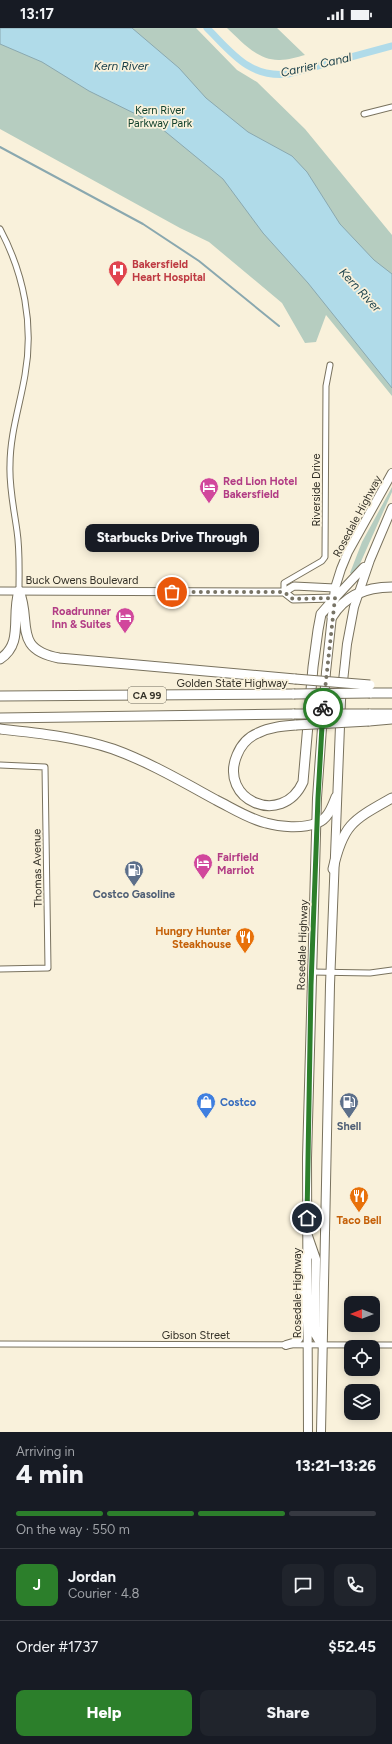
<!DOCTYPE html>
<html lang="en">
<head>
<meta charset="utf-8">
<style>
	body { margin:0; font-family:Figtree,sans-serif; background:#20242c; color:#f1f3f6; height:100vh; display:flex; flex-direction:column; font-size:15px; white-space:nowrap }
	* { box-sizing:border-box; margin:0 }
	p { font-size:13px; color:#9ea1a6 }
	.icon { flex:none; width:22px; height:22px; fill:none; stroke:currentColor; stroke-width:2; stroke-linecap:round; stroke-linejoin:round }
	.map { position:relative; height:1404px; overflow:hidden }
	.details { display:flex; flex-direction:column; background:#171b24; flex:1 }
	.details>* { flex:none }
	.needle { width:26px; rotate:270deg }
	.tools { position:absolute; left:344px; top:1268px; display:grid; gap:8px }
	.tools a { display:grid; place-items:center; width:36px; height:36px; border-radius:8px; background:#171b24; box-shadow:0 2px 10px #0003; font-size:20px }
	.pin { position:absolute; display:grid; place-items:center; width:34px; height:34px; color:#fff; margin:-17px; border:2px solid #fff; border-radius:50%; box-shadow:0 1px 4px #0007 }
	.courier { position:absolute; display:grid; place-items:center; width:40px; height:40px; margin:-20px; border:3px solid #2c7f2b; border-radius:50%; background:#fff; color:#222; box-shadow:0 1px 5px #0007 }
	.bubble { position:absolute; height:28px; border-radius:8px; background:#171b24; box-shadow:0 2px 10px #0003; font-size:13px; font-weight:800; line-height:28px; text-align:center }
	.headline em { font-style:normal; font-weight:800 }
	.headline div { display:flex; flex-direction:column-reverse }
	.headline { display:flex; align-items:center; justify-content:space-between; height:68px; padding:0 16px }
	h1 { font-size:26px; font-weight:800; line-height:30px }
	.bar { display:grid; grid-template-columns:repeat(4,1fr); gap:6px 4px; align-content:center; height:48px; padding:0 16px }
	.bar i { height:5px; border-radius:3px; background:#363941 }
	.bar .active { background:#2c7f2b }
	.bar p { grid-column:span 4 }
	.line { display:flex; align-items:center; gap:10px; padding:0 16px; border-top:1px solid #363941 }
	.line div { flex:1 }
	.round { display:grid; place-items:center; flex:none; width:42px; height:42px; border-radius:8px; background:#20242c }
	.action { display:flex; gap:8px; margin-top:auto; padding:8px 16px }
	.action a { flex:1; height:46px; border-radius:8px; background:#2c7f2b; color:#fff; font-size:16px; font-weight:800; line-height:46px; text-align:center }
	.action a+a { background:#20242c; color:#f1f3f6 }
	.status { display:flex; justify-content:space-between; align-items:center; height:28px; padding:0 20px; background:#171b24; direction:ltr }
	.status svg { height:11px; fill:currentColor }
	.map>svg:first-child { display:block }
	.green { fill:#b6cdc0 }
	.water { fill:#b0dbe9; stroke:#8aa8af }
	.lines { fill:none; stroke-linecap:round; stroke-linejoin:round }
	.stream { stroke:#8aa8af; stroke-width:2 }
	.canal { stroke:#b0dbe9; stroke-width:7 }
	.minor-casing { stroke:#79725e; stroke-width:7 }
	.secondary-casing { stroke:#79725e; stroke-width:9 }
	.primary-casing { stroke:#79725e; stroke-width:10 }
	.motorway-casing { stroke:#79725e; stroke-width:11 }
	.minor { stroke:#fff; stroke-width:5 }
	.secondary { stroke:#fff; stroke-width:7 }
	.primary { stroke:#fff; stroke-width:8 }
	.motorway { stroke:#fff; stroke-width:9 }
	.motorway-bridge-casing { stroke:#79725e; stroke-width:11; stroke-linecap:butt }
	.motorway-bridge { stroke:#fff; stroke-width:9 }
	.done { stroke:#787466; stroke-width:4; stroke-dasharray:0 7.2 }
	.route { stroke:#2c7f2b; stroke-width:5 }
	.labels { text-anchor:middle; stroke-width:3.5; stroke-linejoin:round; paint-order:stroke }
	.shield { fill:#f9f1db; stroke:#6e6a5d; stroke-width:1 }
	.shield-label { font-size:10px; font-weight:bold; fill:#333027 }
	.park-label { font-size:11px; fill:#13422d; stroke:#f9f1db }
	.health-label { font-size:11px; font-weight:bold; fill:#be3a42; stroke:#f9f1db; text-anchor:start }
	.hotel-label { font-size:11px; font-weight:bold; fill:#b23c85; stroke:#f9f1db; text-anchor:start }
	.street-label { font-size:11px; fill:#333027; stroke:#f9f1db }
	.service-label { font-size:11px; font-weight:bold; fill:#4e5e75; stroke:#f9f1db }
	.food-label { font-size:11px; font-weight:bold; fill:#c56008; stroke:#f9f1db; text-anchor:end }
	.shop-label { font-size:11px; font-weight:bold; fill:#366cbe; stroke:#f9f1db; text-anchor:start }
	.water-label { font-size:12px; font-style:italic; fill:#143b46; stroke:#f9f1db }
</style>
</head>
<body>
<div class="status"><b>13:17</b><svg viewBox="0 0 49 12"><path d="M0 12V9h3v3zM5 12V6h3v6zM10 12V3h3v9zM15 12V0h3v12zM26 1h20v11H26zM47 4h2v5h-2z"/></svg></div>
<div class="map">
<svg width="392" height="1404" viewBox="0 0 392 1404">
	<rect width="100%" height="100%" fill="#f9f1db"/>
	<path class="green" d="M0,0H196L237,42L257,54L305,101L392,207V368L326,287L316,314L305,315L282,275L209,214L180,200L0,101Z
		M227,0H277L305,27C297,29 288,32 280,32C258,33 242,14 227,0Z
		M392,459V464L359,538L353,547L350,545L362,514Z"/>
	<path class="water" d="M0,0H132L179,40L206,70L248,104L292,128L307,144L340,196L374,232L392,246V360L308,255L263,205L223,151L156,96L89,63L42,34L0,16Z"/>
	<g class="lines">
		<path class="stream" d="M0,119L143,196L199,233L279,298"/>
		<path class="canal" d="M207,0C232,25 249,50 288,46L392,18"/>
		<g class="minor-casing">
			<path id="minor" d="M364,86L392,79
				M0,201C24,246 34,297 25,347C20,377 10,406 10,437C9,459 14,481 17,503C20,523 19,543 19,563
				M284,564V555L322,533L325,529L326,358L330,337
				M0,737L45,739L48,940L0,941
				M312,944L370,945L392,942
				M0,1316L392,1317"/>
		</g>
		<g class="secondary-casing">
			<path id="secondary" d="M0,563L284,564L294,558L335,560
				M284,564L293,571L335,570"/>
		</g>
		<g class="primary-casing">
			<path id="primary" d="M335,570L364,539
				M308,1208L316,1231L315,1306L319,1313L323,1317
				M286,1317L296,1314L299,1310L302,1226
				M308,1404L307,1130L317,770L326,644L335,560L341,541L348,524L392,445
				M321,1404L330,957L341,672L347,616L354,579L370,532L392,480"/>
		</g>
		<g class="motorway-casing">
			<path id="motorway" d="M19,563C32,594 12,621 59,630L295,651
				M332,589C345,567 367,559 392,559
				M0,631C24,615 11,589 19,563
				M370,665H392
				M0,668L294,666
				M369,686H392
				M0,690L294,686
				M369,693L392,691
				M296,697C283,698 270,699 258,705C248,709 241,717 237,727C218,772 282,800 303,754L313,639L318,602L321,586L335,570
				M0,701C38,705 77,709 113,721C149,734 183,754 216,772C232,780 249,791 266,795C280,799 302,801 317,795C328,791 332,779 336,769
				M333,841C343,796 353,792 392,770"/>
		</g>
		<use href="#minor" class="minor"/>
		<use href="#secondary" class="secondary"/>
		<use href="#primary" class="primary"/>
		<use href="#motorway" class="motorway"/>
		<g class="motorway-bridge-casing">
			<path id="motorway-bridge" d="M295,651L370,657
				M294,666L370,665
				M294,686H369
				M296,697L369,693"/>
		</g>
		<use href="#motorway-bridge" class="motorway-bridge"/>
	</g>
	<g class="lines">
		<path class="done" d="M172,564H284L293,571L335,570L323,680"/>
		<path class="route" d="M307,1190L311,957L318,770L323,680"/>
	</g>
	<defs>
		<g id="hospital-pin" transform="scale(1)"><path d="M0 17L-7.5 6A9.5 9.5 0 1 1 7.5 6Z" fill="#e0444e" stroke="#f9f1db"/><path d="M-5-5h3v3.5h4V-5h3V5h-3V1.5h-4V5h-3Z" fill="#fff"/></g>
		<g id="hotel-pin" transform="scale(1)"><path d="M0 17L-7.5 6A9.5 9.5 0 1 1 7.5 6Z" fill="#d1479c" stroke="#f9f1db"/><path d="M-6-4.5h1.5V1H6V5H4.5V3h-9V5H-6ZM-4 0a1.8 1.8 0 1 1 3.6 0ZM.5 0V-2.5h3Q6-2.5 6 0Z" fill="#fff"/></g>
		<g id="fuel-pin" transform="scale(1)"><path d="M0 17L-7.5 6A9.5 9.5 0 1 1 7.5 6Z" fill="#5c6f8a" stroke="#f9f1db"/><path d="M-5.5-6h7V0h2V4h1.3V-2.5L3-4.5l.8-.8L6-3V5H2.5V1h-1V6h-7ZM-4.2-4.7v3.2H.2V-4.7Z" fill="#fff"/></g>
		<g id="restaurant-pin" transform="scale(1)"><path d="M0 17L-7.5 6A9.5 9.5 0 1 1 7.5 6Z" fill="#e8710a" stroke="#f9f1db"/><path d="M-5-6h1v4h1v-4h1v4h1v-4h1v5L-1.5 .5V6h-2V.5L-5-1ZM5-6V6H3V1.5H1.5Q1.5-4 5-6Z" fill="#fff"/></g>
		<g id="shop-pin" transform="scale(1)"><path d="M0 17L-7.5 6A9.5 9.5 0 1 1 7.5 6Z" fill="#3f7fe0" stroke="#f9f1db"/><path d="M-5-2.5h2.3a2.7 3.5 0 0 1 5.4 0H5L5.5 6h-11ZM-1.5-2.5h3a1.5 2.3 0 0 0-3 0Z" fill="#fff"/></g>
	</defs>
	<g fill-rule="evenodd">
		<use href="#hospital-pin" x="118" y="242"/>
		<use href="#hotel-pin" x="209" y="459"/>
		<use href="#hotel-pin" x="125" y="589"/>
		<use href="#hotel-pin" x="203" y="835"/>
		<use href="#fuel-pin" x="134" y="842"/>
		<use href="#restaurant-pin" x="245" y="909"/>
		<use href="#shop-pin" x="206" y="1074"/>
		<use href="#fuel-pin" x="349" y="1074"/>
		<use href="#restaurant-pin" x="359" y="1168"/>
	</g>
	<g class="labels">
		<rect class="shield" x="128" y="659" width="38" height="16" rx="3"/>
		<g class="shield-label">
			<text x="147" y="671">CA 99</text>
		</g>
		<g class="park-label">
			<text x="160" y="86">Kern River<tspan x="160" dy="13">Parkway Park</tspan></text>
		</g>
		<g class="health-label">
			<text x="132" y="240">Bakersfield<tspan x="132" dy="13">Heart Hospital</tspan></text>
		</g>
		<g class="hotel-label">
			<text x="223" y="457">Red Lion Hotel<tspan x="223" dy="13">Bakersfield</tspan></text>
			<text x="111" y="587" text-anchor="end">Roadrunner<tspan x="111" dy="13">Inn &amp; Suites</tspan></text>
			<text x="217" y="833">Fairfield<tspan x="217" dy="13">Marriot</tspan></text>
		</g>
		<g class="street-label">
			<text transform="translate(316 462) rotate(-90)" y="4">Riverside Drive</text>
			<text transform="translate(357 488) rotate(-62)" y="4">Rosedale Highway</text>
			<text x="82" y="556">Buck Owens Boulevard</text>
			<text x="232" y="659">Golden State Highway</text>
			<text transform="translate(37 840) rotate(-91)" y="4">Thomas Avenue</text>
			<text transform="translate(302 917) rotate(-88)" y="4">Rosedale Highway</text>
			<text transform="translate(297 1265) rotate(-90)" y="4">Rosedale Highway</text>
			<text x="196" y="1311">Gibson Street</text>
		</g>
		<g class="service-label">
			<text x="134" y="870">Costco Gasoline</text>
			<text x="349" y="1102">Shell</text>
		</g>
		<g class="food-label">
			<text x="231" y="907">Hungry Hunter<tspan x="231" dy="13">Steakhouse</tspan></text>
			<text x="359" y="1196" text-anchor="middle">Taco Bell</text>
		</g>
		<g class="shop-label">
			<text x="220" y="1078">Costco</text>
		</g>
		<g class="water-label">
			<text transform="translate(316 37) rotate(-13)" y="4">Carrier Canal</text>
			<text x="121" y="42">Kern River</text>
			<text transform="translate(360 262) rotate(47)" y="4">Kern River</text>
		</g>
	</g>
</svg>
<div class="tools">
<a><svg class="needle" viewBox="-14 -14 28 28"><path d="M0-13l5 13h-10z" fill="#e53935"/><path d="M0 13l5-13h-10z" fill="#9ea1a6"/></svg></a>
<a><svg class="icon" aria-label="locate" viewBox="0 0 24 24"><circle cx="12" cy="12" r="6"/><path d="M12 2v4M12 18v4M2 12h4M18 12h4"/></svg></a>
<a><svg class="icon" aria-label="layers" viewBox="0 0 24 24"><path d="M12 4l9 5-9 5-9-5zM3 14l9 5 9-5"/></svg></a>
</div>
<div class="pin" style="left:172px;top:564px;background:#ea580c"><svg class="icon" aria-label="bag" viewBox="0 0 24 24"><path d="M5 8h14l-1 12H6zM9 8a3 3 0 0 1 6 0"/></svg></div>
<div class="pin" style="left:307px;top:1190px;background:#1f2937"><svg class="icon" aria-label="home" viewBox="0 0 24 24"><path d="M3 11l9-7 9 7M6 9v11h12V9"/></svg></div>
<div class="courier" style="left:323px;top:680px"><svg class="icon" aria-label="bike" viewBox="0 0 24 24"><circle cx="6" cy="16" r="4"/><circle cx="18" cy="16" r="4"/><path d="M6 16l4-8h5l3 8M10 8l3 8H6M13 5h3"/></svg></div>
<div class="bubble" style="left:85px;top:496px;width:174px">Starbucks Drive Through</div>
</div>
<section class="details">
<div class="headline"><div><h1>4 min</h1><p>Arriving in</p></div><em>13:21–13:26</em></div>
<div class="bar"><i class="active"></i><i class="active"></i><i class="active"></i><i></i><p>On the way · 550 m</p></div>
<div class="line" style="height:72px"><b class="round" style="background:#2c7f2b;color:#fff">J</b><div><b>Jordan</b><p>Courier · 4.8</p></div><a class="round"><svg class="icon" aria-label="chat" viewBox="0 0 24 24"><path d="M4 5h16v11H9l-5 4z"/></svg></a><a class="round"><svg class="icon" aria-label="phone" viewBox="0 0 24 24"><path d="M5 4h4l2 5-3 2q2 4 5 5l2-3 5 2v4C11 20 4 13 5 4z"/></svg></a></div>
<div class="line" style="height:52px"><div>Order #1737</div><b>$52.45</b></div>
<div class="action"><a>Help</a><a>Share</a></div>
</section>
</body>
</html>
